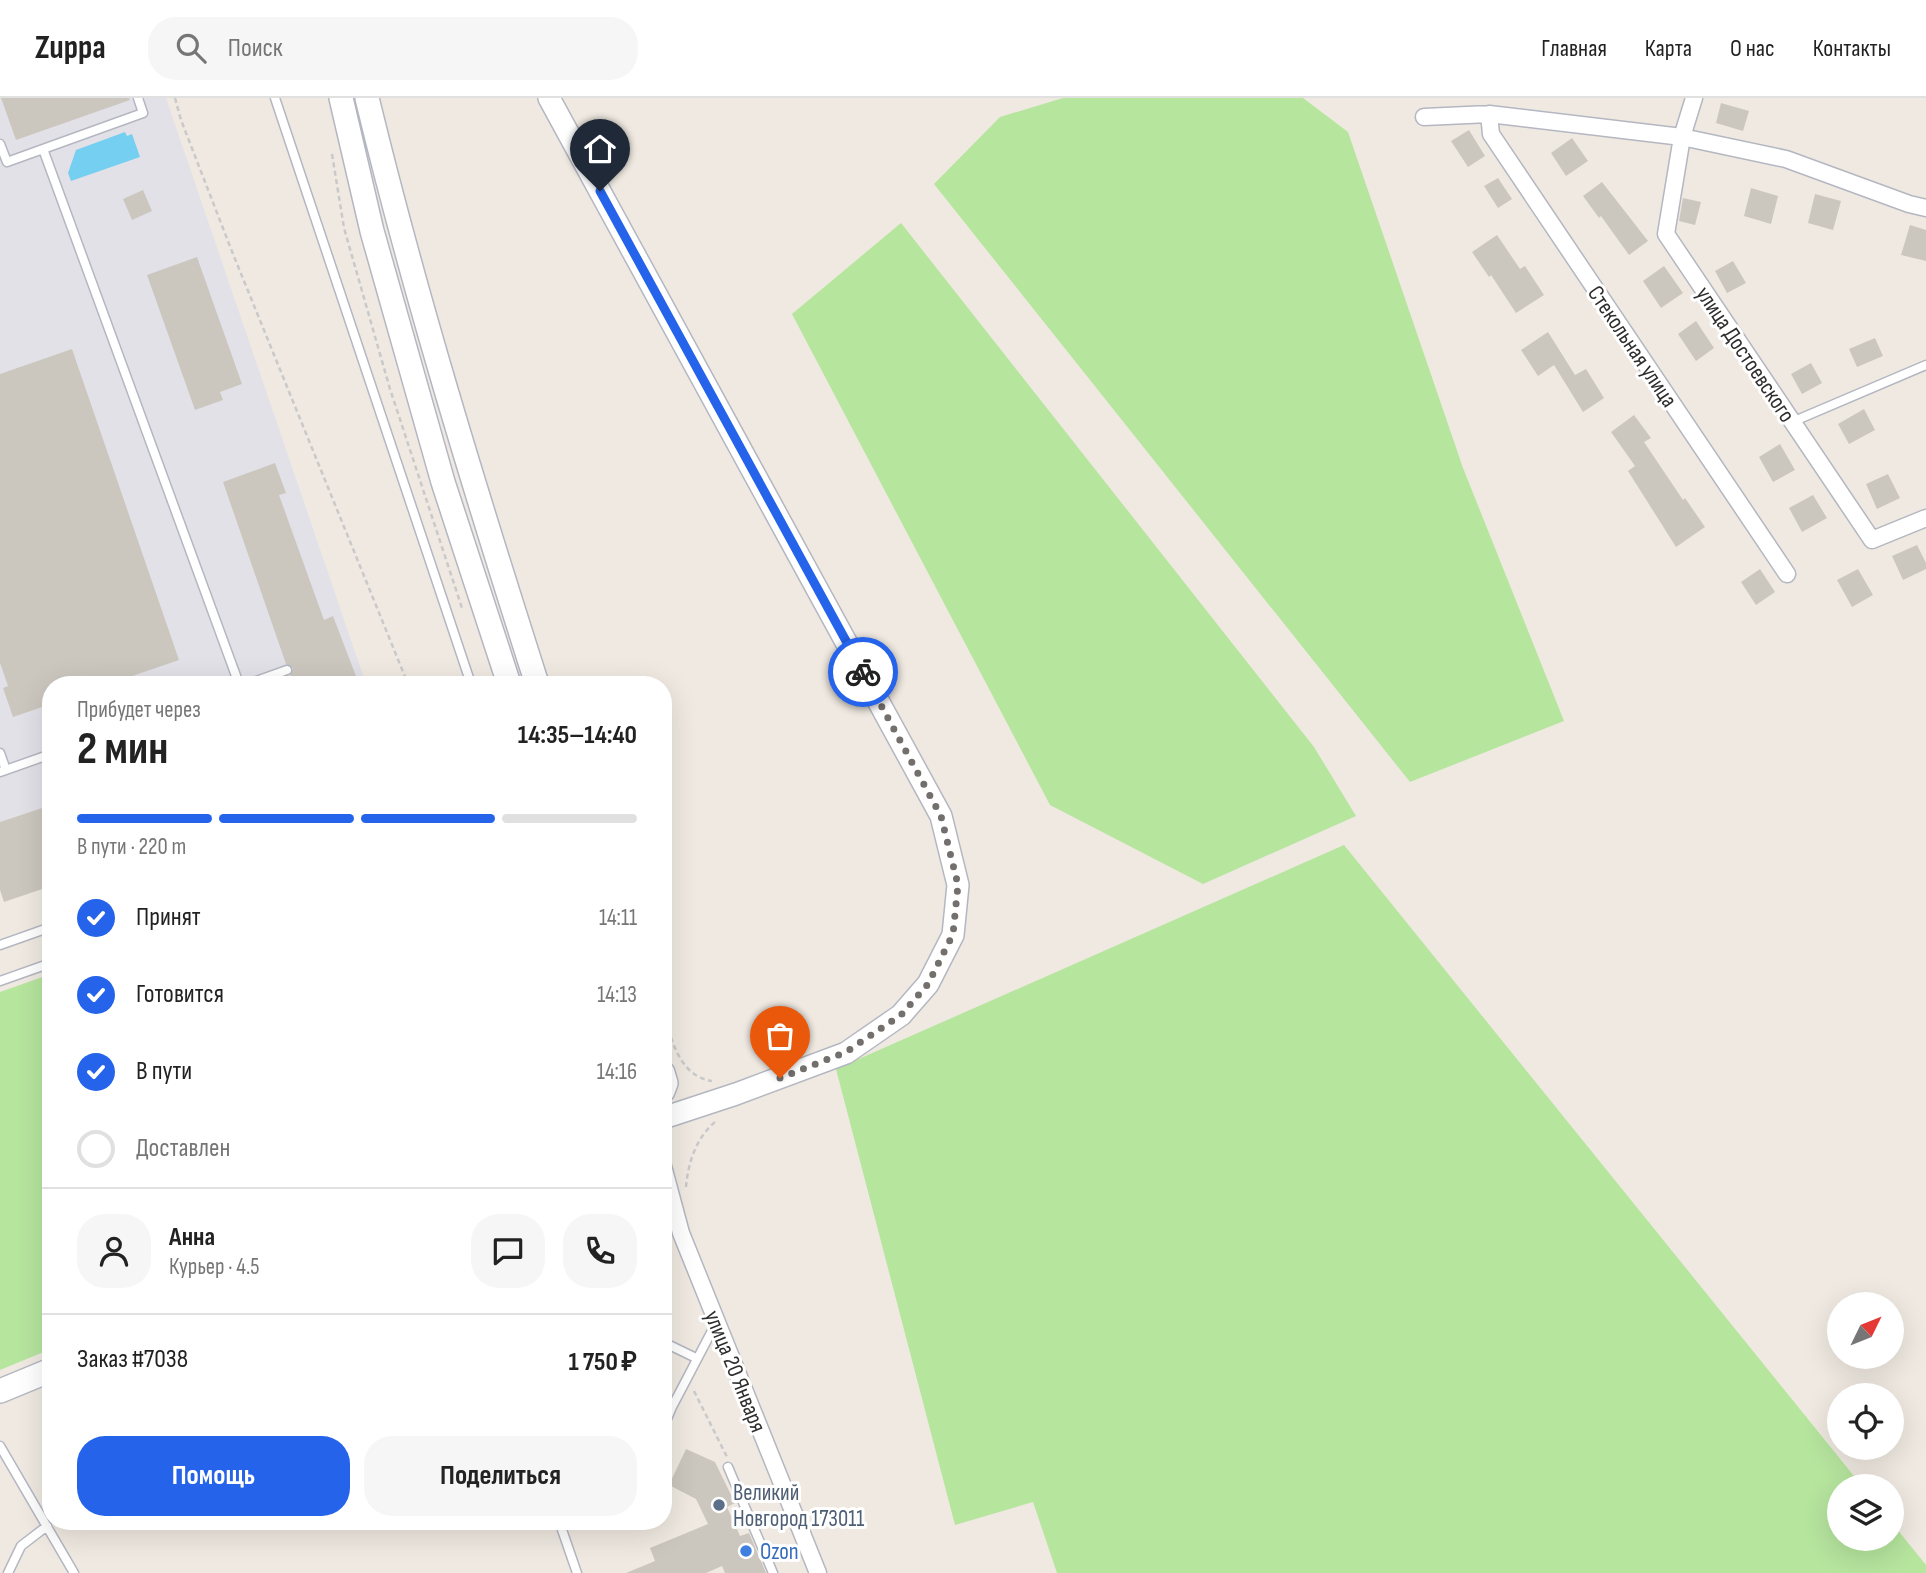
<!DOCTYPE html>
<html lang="ru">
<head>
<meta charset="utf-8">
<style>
	body { margin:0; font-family:"Sofia Sans Condensed",sans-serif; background:#f6f6f6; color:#222; height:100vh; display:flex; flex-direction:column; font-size:26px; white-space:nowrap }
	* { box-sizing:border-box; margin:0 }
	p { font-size:23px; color:#767676 }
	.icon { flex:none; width:38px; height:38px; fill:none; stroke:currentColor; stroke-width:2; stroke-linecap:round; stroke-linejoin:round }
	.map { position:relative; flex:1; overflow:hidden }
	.panel { position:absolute; left:42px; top:578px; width:630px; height:854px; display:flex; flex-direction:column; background:#fff; border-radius:28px; box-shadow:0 7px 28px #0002 }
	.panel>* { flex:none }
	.needle { width:46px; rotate:47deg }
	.controls { position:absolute; left:1827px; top:1194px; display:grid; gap:14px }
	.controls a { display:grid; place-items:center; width:77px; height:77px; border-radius:50%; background:#fff; box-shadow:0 7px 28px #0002; font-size:35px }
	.pin { position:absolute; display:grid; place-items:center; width:60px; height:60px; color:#fff; margin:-72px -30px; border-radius:50% 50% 50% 0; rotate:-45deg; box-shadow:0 0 7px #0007 }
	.pin .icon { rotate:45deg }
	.courier { position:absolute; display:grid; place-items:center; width:70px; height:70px; margin:-35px; border:5px solid #2563eb; border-radius:50%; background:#fff; color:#222; box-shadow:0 2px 9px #0007 }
	.headline em { font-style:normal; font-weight:700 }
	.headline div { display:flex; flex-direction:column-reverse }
	.headline { display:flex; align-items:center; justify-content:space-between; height:119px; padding:0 35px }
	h1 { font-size:46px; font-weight:700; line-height:52px }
	.bar { display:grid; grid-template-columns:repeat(4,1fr); gap:10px 7px; align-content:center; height:84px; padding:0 35px }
	.bar i { height:9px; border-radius:5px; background:#e0e0e0 }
	.bar .current { background:#2563eb }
	.bar p { grid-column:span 4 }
	.line { display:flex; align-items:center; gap:18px; padding:0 35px; border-top:2px solid #e0e0e0 }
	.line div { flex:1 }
	.round { display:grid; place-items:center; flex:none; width:74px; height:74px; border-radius:28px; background:#f6f6f6 }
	ol { padding:0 35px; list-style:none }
	li { display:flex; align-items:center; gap:21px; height:77px }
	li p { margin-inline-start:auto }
	li .icon { padding:7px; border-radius:50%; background:#2563eb; color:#fff; stroke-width:4 }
	li:last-child { color:#767676 }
	li i { width:38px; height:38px; border:4px solid #e0e0e0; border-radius:50% }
	.cta { display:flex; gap:14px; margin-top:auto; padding:14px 35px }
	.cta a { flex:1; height:80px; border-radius:28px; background:#2563eb; color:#fff; font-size:28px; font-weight:700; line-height:80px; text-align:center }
	.cta a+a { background:#f6f6f6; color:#222 }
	header { display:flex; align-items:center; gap:42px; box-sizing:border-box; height:98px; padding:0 35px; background:#fff; border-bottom:2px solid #e0e0e0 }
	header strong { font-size:33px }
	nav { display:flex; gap:38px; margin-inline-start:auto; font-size:24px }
	.search { width:490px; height:63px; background:#f6f6f6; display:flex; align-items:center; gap:18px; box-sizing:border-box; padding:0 24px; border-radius:28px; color:#767676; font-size:26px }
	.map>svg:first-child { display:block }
	.industrial { fill:#e3e1e8 }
	.green { fill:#b6e59e }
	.water { fill:#75cff0 }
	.building { fill:#cbc7bf }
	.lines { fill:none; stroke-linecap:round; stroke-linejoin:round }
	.service-casing { stroke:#b4b7c1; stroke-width:11 }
	.minor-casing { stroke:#b4b7c1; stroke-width:19 }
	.tertiary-casing { stroke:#b4b7c1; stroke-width:24 }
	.secondary-casing { stroke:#b4b7c1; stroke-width:26 }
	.path { stroke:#c9c9c9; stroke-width:2.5; stroke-dasharray:5 3.5; stroke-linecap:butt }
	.service { stroke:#fff; stroke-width:8 }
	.minor { stroke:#fff; stroke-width:16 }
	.tertiary { stroke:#fff; stroke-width:21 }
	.secondary { stroke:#fff; stroke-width:23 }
	.done { stroke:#726f6d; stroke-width:7; stroke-dasharray:0 12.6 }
	.route { stroke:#2563eb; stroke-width:9 }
	.service-dot { fill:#5c6f8a; stroke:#fff; stroke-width:2.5 }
	.shop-dot { fill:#3f7fe0; stroke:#fff; stroke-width:2.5 }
	.labels { text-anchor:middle; stroke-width:6; stroke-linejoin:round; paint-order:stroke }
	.street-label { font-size:23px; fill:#2e2e2e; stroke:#fff }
	.service-label { font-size:23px; fill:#4e5e75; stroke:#fff; text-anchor:start }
	.shop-label { font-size:23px; fill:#366cbe; stroke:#fff; text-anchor:start }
</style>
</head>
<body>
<header>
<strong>Zuppa</strong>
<div class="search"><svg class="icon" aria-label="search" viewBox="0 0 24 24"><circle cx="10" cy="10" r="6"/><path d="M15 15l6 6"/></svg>Поиск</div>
<nav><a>Главная</a><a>Карта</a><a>О нас</a><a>Контакты</a></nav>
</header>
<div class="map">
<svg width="1926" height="1475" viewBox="0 0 1926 1475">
	<rect width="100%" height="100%" fill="#efe9e1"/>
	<path class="industrial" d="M0,0H166L366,586H51V707L0,724Z"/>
	<path class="green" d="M1063,0H1303L1348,34L1463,370L1564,623L1410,684L934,86L1000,19Z
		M901,125L1314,649L1356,718L1203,786L1050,707L792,216Z
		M1344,747L1862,1388H1839V1440H1892V1425L1926,1467V1475H1057L1033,1404L955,1427L836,971Z
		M51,876V1251L0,1272V894Z"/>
	<path class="water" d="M125,34L127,38L132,36L140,59L71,83L68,75L76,52Z"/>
	<path class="building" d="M1,0H129L130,2L16,42Z
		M1721,5L1749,13L1743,33L1716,25Z
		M1469,32L1485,58L1468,69L1451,43Z
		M1572,40L1588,63L1566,78L1551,55Z
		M1498,80L1512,101L1498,110L1484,88Z
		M1602,84L1648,143L1629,157L1601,118L1599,120L1583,98Z
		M1751,90L1778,98L1771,126L1744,118Z
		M143,92L152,113L132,122L123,101Z
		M1815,96L1841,103L1833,132L1808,125Z
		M1683,100L1701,104L1695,127L1679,123Z
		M1910,127L1926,132V163L1901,157Z
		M1497,137L1520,171L1525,168L1544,197L1516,215L1491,177L1489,179L1472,154Z
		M197,159L242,286L220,294L223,302L195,312L147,177Z
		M1733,163L1746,185L1727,195L1715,173Z
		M1664,168L1683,195L1661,210L1643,183Z
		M1696,223L1714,250L1696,263L1678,236Z
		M1548,234L1575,277L1586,271L1604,300L1583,314L1554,267L1538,278L1521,252Z
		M1875,240L1883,258L1857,269L1849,251Z
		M72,251L179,562L109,586H51V606L13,619L3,590L8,588L0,565V276Z
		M1811,265L1822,285L1802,296L1791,276Z
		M1864,311L1875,332L1849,346L1838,326Z
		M1634,317L1651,340L1644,344L1683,402L1685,400L1705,429L1676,449L1628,373L1635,368L1611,334Z
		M1780,346L1795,372L1773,384L1759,359Z
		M275,365L286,395L279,397L324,522L333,518L359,586H294L290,577L293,570L286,566L223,384Z
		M1888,376L1900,400L1877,411L1866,386Z
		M1813,397L1827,420L1802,434L1789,410Z
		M1917,447L1926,465V471L1903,482L1892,458Z
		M1760,471L1775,494L1756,507L1741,484Z
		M1858,471L1873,497L1852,509L1837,482Z
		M51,707V788L4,804L0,792V724Z
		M686,1351L715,1364L735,1405L727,1409L740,1438L749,1435L766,1475H725L722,1468L706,1475H626L655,1463L650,1450L708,1426L696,1401L669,1387Z"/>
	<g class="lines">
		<g class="service-casing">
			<path id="service" d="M275,0L471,586
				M0,46L7,64L43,51L239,586
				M43,51L143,15L138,0
				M1792,324L1926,267
				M248,586L287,572
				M0,655L6,672
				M0,674L51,656
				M0,847L51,829
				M0,883L51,865
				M663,1244L696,1260
				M663,1330L672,1309L716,1225
				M0,1348L74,1475
				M728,1369L773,1475
				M559,1423L577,1475
				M8,1475L21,1448L47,1428"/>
		</g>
		<g class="minor-casing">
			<path id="minor" d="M1694,0L1682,39L1666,136L1872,442L1926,420
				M1489,16L1491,36L1787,476
				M1424,19L1489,16L1682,39L1786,61L1909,106L1926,110
				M663,1068L681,1135L818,1475"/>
		</g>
		<g class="tertiary-casing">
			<path id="tertiary" d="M549,0L941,718L958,787L953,837L928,886L901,917L846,955L736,996L663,1020"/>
		</g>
		<g class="secondary-casing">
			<path id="secondary" d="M341,0L372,133L443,384L509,586
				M367,0C415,198 475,392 537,586
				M663,975L666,985L663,993
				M0,1293L51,1272"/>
		</g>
		<path class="path" d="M175,0L181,22L233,156L408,586
			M332,56L344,130L390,291L462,510
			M663,915C672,942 679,978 712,983
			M686,1089C688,1065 696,1040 715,1024
			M694,1293L727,1359"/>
		<use href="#service" class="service"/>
		<use href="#minor" class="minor"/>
		<use href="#tertiary" class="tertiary"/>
		<use href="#secondary" class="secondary"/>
	</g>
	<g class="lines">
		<path class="done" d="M780,980L846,954L901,917L928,886L953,836L958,787L941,718L863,574"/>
		<path class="route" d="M600,93L863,574"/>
	</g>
	<circle class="service-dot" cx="719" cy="1407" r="7"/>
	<circle class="shop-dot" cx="746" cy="1453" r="7"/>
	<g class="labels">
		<g class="street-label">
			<text transform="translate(1633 248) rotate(56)" y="8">Стекольная улица</text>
			<text transform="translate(1746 256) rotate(56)" y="8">улица Достоевского</text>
			<text transform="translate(736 1273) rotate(68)" y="8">улица 20 Января</text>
		</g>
		<g class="service-label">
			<text x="733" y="1402">Великий<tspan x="733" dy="26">Новгород 173011</tspan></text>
		</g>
		<g class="shop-label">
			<text x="760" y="1461">Ozon</text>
		</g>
	</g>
</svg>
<div class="controls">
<a><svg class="needle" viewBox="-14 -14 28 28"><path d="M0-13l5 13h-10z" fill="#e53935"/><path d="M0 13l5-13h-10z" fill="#767676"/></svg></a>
<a><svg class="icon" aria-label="locate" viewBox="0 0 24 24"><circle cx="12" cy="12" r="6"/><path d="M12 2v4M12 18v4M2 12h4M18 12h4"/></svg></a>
<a><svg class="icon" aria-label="layers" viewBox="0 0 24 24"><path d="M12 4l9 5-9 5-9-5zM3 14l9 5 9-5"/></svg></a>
</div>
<div class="pin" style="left:780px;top:980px;background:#ea580c"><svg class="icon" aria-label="bag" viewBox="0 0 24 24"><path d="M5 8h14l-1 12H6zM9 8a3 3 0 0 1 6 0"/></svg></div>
<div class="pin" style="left:600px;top:93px;background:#1f2937"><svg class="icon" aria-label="home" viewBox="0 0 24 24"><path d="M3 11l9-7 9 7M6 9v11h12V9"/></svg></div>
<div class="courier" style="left:863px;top:574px"><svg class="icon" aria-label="bike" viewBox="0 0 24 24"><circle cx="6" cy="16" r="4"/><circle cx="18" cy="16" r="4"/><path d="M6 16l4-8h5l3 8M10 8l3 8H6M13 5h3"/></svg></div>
<section class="panel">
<div class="headline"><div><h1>2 мин</h1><p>Прибудет через</p></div><em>14:35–14:40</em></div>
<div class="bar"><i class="current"></i><i class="current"></i><i class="current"></i><i></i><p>В пути · 220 m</p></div>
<ol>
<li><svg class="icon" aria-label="check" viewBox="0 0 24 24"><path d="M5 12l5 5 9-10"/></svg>Принят<p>14:11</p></li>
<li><svg class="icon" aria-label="check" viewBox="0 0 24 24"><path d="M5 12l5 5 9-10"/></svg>Готовится<p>14:13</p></li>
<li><svg class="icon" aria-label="check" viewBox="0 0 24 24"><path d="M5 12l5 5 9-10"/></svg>В пути<p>14:16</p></li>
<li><i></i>Доставлен</li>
</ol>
<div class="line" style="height:126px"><a class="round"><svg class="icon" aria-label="person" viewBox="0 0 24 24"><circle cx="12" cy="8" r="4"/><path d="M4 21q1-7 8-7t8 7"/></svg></a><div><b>Анна</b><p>Курьер · 4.5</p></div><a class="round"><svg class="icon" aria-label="chat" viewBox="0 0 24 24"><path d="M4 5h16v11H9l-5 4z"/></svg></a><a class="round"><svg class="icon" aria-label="phone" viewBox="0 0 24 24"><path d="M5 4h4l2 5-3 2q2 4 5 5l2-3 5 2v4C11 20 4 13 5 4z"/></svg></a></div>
<div class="line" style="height:91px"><div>Заказ #7038</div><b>1 750 ₽</b></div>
<div class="cta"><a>Помощь</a><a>Поделиться</a></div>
</section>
</div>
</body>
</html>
